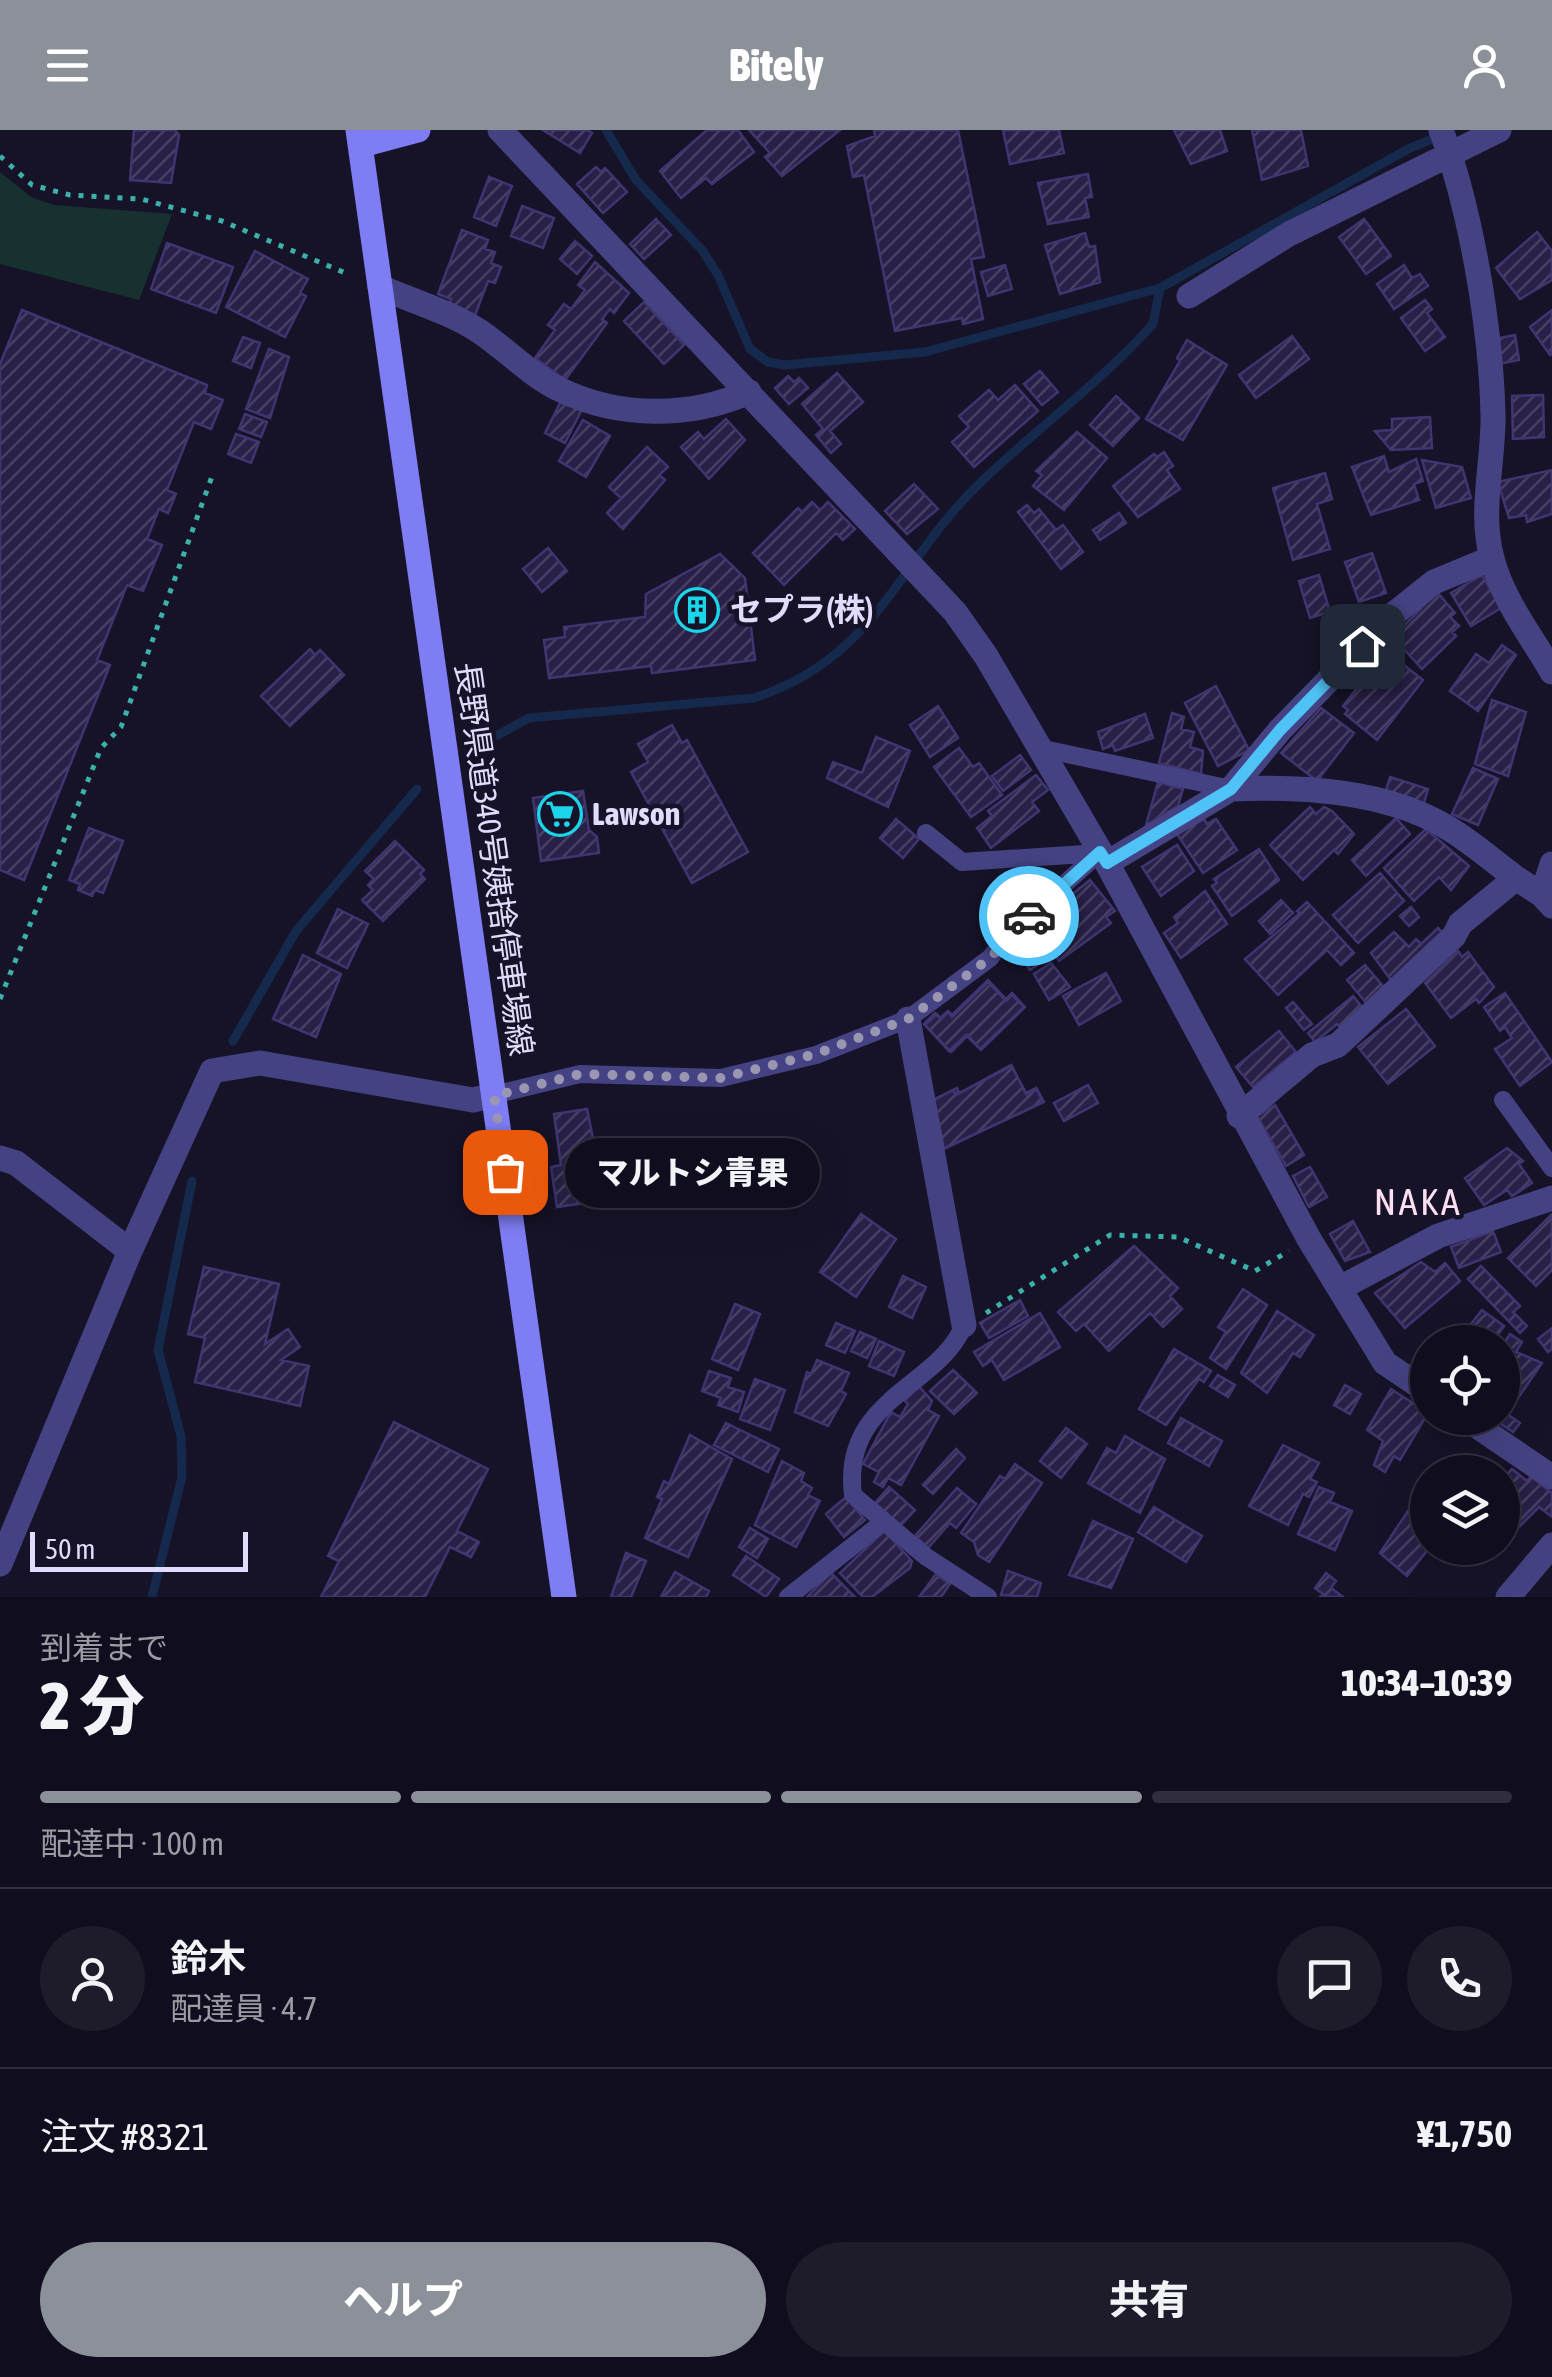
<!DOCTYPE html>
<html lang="ja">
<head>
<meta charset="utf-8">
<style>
	body { margin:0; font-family:"Asap Condensed","Noto Sans JP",sans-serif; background:#1e1c2b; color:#f1f3f6; height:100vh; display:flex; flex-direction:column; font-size:38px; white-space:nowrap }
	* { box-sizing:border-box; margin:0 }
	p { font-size:32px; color:#9c9ca4 }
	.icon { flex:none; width:55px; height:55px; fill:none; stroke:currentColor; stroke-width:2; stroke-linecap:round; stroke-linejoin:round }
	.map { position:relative; height:1467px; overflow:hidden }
	.drawer { display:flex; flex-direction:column; background:#100e1e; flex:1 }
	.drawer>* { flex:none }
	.controls { position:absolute; left:1410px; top:1195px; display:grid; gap:20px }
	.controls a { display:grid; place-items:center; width:110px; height:110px; border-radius:50%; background:#100e1e; box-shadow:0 10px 40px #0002,0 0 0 2px #302e3c; font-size:50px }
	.scale { position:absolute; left:30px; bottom:25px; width:218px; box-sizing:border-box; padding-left:10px; border:5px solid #e0ddfc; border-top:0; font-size:28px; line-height:35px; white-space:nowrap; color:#e0ddfc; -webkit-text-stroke:8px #161328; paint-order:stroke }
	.pin { position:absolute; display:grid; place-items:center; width:85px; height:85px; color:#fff; margin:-42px; border-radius:20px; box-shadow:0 5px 15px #0006 }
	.courier { position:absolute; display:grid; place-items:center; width:100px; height:100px; margin:-50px; border:8px solid #4fc3f7; border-radius:50%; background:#fff; color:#222; box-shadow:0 2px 12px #0007 }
	.bubble { position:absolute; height:70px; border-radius:35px; background:#100e1e; box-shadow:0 10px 40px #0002,0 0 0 2px #302e3c; font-size:32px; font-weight:800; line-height:70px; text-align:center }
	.summary em { font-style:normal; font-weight:800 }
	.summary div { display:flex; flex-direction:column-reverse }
	.summary { display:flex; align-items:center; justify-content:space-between; height:170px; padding:0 40px }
	h1 { font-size:65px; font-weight:800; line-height:75px }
	.bar { display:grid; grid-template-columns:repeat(4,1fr); gap:15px 10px; align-content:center; height:120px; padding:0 40px }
	.bar i { height:12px; border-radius:8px; background:#302e3c }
	.bar .current { background:#8c9099 }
	.bar p { grid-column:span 4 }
	.line { display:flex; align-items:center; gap:25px; padding:0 40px; border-top:2px solid #302e3c }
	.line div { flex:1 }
	.round { display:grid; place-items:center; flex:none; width:105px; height:105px; border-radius:52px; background:#1e1c2b }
	.cta { display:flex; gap:20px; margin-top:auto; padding:20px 40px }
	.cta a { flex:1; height:115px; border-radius:60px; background:#8c9099; color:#fff; font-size:40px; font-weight:800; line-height:115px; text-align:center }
	.cta a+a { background:#1e1c2b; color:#f1f3f6 }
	header { display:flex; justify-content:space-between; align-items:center; height:130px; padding:0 40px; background:#8c9099; color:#fff; font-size:45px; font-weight:800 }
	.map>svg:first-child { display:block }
	.green { fill:#163130 }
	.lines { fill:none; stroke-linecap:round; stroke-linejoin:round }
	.stream { stroke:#14294b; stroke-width:9 }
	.building { fill:url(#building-hatch); stroke:#403571; stroke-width:2.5 }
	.path { stroke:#3cb1a9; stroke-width:5; stroke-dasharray:5 8; stroke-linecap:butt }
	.lane { stroke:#444282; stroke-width:18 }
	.street { stroke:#444282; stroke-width:25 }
	.secondary { stroke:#7f7df3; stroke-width:25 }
	.done { stroke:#9996b2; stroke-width:10; stroke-dasharray:0 18 }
	.route { stroke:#4fc3f7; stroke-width:12 }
	.labels { text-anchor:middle; stroke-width:9; stroke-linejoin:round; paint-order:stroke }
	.poi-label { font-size:32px; font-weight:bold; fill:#e0ddfc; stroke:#161328; text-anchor:start }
	.street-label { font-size:32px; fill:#e0ddfc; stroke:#161328 }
	.quarter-label { font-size:38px; letter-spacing:2.5px; fill:#fcdff1; stroke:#161328 }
</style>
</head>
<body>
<header><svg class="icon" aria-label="menu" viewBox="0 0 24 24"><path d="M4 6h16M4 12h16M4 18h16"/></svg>Bitely<svg class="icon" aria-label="person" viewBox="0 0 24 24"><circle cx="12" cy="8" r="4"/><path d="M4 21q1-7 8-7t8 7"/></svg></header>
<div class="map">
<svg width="1552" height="1467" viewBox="0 0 1552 1467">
	<defs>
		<pattern id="building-hatch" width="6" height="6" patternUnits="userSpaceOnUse" patternTransform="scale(2.5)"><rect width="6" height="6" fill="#282047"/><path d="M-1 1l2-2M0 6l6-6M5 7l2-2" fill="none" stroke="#474062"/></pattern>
	</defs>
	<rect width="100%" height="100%" fill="#161328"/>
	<path class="green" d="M0,42L31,67L54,75L172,84L139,170L0,134Z"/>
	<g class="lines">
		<path class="stream" d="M606,0L636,50L702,120L718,145L750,219L768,232L784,235L925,222L1160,158L1408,19L1442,5
			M476,617L529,588L754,568C878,528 898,430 983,350C1039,297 1102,251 1153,194L1160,158
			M233,911L296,801L417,659
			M152,1467L182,1347L181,1306L158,1220L192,1051"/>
	</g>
	<path class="building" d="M134,0H175L179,5L171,53L130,50Z
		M543,0H587L592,3L580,23Z
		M707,0H738L754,22L712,54L706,48L681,68L660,41Z
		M749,0H840L782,46L765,27L770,23Z
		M874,0H958L984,127L971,129L983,189L963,194L962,188L895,201L864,45L853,47L847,16L875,6Z
		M1003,0H1059L1064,23L1010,34Z
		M1174,0H1220L1227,21L1191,34Z
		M1252,0H1301L1308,36L1262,50Z
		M596,37L601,42L605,38L627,62L603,83L577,54Z
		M1088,44L1092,67L1085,68L1089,87L1048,94L1038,53Z
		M489,47L512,56L496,96L474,87Z
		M522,76L554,88L543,118L511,106Z
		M656,89L671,105L644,129L630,114Z
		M1364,89L1391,126L1366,144L1339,107Z
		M462,100L488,110L485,119L495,122L491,133L501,137L495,153L488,151L475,185L450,175L451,169L438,164Z
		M1537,102L1552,121V150L1520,169L1496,138Z
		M1085,103L1089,117L1095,116L1100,152L1060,164L1045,115Z
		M575,111L592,126L577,144L560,129Z
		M167,113L233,137L216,183L151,159Z
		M255,121L308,149L300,163L306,166L285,207L226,177Z
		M595,132L629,163L614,183L610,179L602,189L607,193L565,250L535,228L555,200L548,195L564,174L571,179L585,160L578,155Z
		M1005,135L1012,159L988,166L981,142Z
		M1404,135L1412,148L1420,144L1428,156L1394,179L1377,154Z
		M1425,170L1432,179L1427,183L1445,207L1425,221L1401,188Z
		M644,172L684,215L664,234L624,191Z
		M22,180L207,255L205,263L223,270L211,299L194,292L167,360L176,364L168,383L159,379L147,409L162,415L143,461L127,455L97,530L110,535L24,750L0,740V234Z
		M1552,180V224L1550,225L1530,197Z
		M1515,205L1519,230L1498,234L1495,209Z
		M1292,206L1309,229L1256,268L1239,245Z
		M243,207L260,213L251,238L233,231Z
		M1187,210L1227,235L1183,310L1146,289L1180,231L1177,228Z
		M269,219L289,227L270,288L246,279Z
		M1040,241L1058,262L1042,275L1024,254Z
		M837,243L863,272L830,301L841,314L831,323L816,305L823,299L802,274Z
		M788,246L794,252L799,248L808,258L789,274L775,258Z
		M1015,255L1038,281L974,337L952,312L969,297L959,286L989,260L998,270Z
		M1543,265L1544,307L1513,309L1512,266Z
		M1116,266L1139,288L1113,316L1090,295Z
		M562,269L582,279L565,313L545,303Z
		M245,284L267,292L261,307L239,299Z
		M1430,287L1432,318L1391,320L1375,301L1392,300V289Z
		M726,289L745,310L709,349L681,317L698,302L704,309Z
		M583,290L610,306L586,347L559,331Z
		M1077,302L1107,328L1064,380L1033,356L1042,345L1036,341Z
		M236,304L259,312L251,333L228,324Z
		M647,317L668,337L659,345L665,350L623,399L607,383L621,368L609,357Z
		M1164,322L1173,336L1167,340L1180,359L1138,387L1113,356L1154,324L1157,327Z
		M1384,326L1389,342L1416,329L1423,351L1414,354L1419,370L1371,385L1352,337Z
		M1422,330L1462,337L1471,368L1436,378Z
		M1552,340V384L1527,392L1526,385L1509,388L1498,352Z
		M1325,343L1332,369L1317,374L1330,419L1293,430L1273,358Z
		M914,354L938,379L907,404L885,381Z
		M812,372L820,380L828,372L855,399L843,410L836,403L784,455L753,423L798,378L802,382Z
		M1027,375L1034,383L1039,379L1056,400L1063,395L1083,422L1061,439L1018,382Z
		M1119,383L1126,393L1100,410L1093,400Z
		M548,418L567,441L542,462L523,439Z
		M1372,423L1386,463L1359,472L1345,432Z
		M720,424L745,448L755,530L652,543L651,536L549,548L544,510L565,507L564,497L645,487L646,464Z
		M1319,445L1330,482L1310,488L1299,451Z
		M1482,445L1501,478L1471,496L1451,463Z
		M1437,462L1455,483L1450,487L1459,496L1452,502L1456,506L1422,539L1393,507Z
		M1502,515L1516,525L1478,581L1450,561L1476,524L1489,533Z
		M310,519L315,525L320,520L344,545L290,596L261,566Z
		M1386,521L1423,550L1377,610L1345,584L1348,580L1343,576Z
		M1216,556L1249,620L1218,636L1185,573Z
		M1492,570L1526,582L1508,646L1475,634Z
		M938,576L958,608L930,627L910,595Z
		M1321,578L1354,603L1317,651L1281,623Z
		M1172,583L1184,587L1181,599L1194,602L1190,617L1203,621L1201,644L1159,633Z
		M1145,584L1153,608L1115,621L1113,615L1103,619L1098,602Z
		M672,595L682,613L687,610L748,722L692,753L631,642L648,632L638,614Z
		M876,607L910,621L888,677L827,648L833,632L862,643Z
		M959,618L973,637L979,633L1002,665L971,687L934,637Z
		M1020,625L1031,640L1003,661L992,646Z
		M1473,638L1498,649L1478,695L1452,684Z
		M1036,645L1048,660L1032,672L1039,681L991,718L977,698L992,686L988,681Z
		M1390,647L1428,659L1423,676L1385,664Z
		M1158,652L1183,659L1178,676L1146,695Z
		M583,661L589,700L597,707L599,723L541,731L533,668Z
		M1310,677L1316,684L1324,677L1332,681L1354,704L1338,724L1334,720L1303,750L1270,715Z
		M1396,688L1410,704L1366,746L1352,730Z
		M896,689L919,709L903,728L880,708Z
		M1204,689L1207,694L1216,689L1237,720L1203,743L1177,704Z
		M89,698L123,711L103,763L95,760L92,766L78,760L80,754L69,750Z
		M1426,699L1469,736L1451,760L1439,747L1414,771L1384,738Z
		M395,711L424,740L420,744L425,749L383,791L362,770L373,760L368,755L374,749L365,741Z
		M1177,715L1194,741L1161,766L1142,737Z
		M1259,719L1279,750L1232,786L1212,756L1217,753L1214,749Z
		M1380,743L1404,771L1358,813L1333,785Z
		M1090,750L1115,781L1106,787L1111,793L1059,831L1056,826L1052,829L1030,798Z
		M1205,761L1227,794L1181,828L1164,803L1178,793L1174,787Z
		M1281,770L1293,783L1270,804L1259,791Z
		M1307,772L1354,823L1341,835L1327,820L1278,865L1245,829L1300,783L1297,781Z
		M1411,777L1419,787L1409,796L1400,786Z
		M338,779L368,794L347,838L317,823Z
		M1438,798L1443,803L1393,853L1371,823L1394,802L1409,817L1416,809L1421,814Z
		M1033,809L1046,829L1030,840L1016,820Z
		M1458,821L1462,827L1468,822L1494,857L1479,873L1476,869L1451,888L1425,853Z
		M303,825L341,844L316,907L273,889Z
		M1051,833L1070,857L1049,870L1034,844Z
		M1365,835L1383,856L1368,875L1347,850Z
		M1106,843L1121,871L1079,895L1063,866Z
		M988,850L1006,869L1012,863L1025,877L981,920L966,905L949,921L924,894L935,883L940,888L948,881L952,885Z
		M988,852L1006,871L1012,865L1024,877L980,919L968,905L951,922L925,895L937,884L941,889L948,882L952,887Z
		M1505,863L1552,932L1520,956L1495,919L1512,908L1505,897L1500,901L1484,877Z
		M1353,866L1366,882L1343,901L1337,894L1315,912L1308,903Z
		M1293,872L1312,894L1304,900L1286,878Z
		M1406,879L1435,916L1388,954L1358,917Z
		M1279,901L1296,922L1253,957L1236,937Z
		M1011,935L1026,963L1036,958L1043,972L944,1019L934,970L953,960L956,965Z
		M1012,936L1026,964L1037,959L1044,972L943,1019L933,970L957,958L959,963Z
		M1088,955L1098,973L1064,991L1054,973Z
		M1275,975L1304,1025L1286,1036L1257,986Z
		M587,979L596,1023L613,1027L621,1075L600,1078L598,1071L557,1077L551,1037L561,1035L554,984Z
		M1507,1018L1523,1031L1519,1034L1532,1053L1512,1066L1507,1060L1484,1075L1465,1048Z
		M1310,1037L1327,1067L1309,1077L1293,1046Z
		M861,1084L896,1109L856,1167L820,1142Z
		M1552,1084V1140L1536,1156L1508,1128Z
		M1353,1091L1370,1122L1345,1131L1330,1104Z
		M1493,1101L1501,1122L1459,1138L1451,1117Z
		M1134,1116L1178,1158L1170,1166L1182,1179L1163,1197L1150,1183L1109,1221L1084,1194L1076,1201L1058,1182Z
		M1421,1132L1435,1142L1445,1133L1460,1151L1405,1198L1375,1163Z
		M1481,1136L1520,1176L1513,1182L1527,1196L1520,1203L1468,1149Z
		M204,1137L279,1154L265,1214L288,1199L300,1217L281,1230L309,1236L300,1276L195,1252L205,1208L188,1204Z
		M903,1146L926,1157L912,1188L889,1177Z
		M1243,1159L1267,1175L1226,1239L1210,1228L1226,1202L1218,1197Z
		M1020,1170L1028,1186L989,1208L980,1193Z
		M735,1174L760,1184L738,1240L712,1229Z
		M1482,1180L1504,1196L1492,1212H1457Z
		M1277,1181L1314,1205L1300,1227L1293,1223L1267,1263L1241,1243Z
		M1040,1183L1060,1217L1004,1250L992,1230L983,1236L974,1222Z
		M836,1193L855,1201L845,1223L826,1215Z
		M1552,1198V1219L1548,1222L1538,1209Z
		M860,1202L876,1209L867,1228L851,1221Z
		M1510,1204L1522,1212L1516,1222L1542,1233L1507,1284L1520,1293L1513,1302L1492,1288H1502V1216Z
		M879,1211L904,1222L894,1246L869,1236Z
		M1428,1215V1241L1415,1233Z
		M1174,1219L1211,1241L1204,1252L1199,1249L1166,1295L1139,1279Z
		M817,1230L849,1243L841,1261L846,1264L828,1296L795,1282L807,1242L811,1244Z
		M953,1240L977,1263L954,1284L930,1261Z
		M709,1241L731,1248L728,1257L744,1262L738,1282L718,1275L721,1268L702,1261Z
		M1218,1245L1235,1255L1228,1267L1210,1256Z
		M755,1249L785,1260L770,1300L740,1289Z
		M917,1254L932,1271L928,1280L939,1286L901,1355L888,1348L883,1357L874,1352L879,1342L863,1334L891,1282L900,1287L908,1274L902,1268Z
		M1345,1255L1361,1264L1350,1284L1334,1275Z
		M1391,1259L1428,1283L1400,1330L1394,1326L1385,1342L1374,1335L1383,1311L1367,1300Z
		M1181,1288L1222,1311L1209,1336L1168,1313Z
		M394,1292L488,1339L457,1401L479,1412L471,1427L450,1417L425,1467H321L339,1431L328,1426Z
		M726,1293L779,1319L768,1342L714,1315Z
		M1066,1298L1087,1314L1061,1348L1040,1331Z
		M690,1305L732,1329L688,1427L645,1408L662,1369L657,1367L664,1351L669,1354Z
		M1125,1306L1165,1329L1140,1383L1088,1353L1107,1318L1116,1323Z
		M1283,1315L1319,1333L1310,1349L1317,1352L1309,1367L1303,1364L1288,1395L1249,1376Z
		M956,1319L965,1328L933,1364L923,1355Z
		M782,1331L804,1343L801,1351L812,1358L808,1365L820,1371L796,1417L755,1395Z
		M1015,1334L1042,1353L989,1432L978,1425L974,1412L961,1403L1000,1346L1005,1349Z
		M1512,1339L1527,1351L1531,1346L1552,1363V1387L1539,1377L1514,1402L1502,1393V1350Z
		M889,1357L915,1380L900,1396L875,1373Z
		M1319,1357L1334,1363L1330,1372L1352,1381L1335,1420L1298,1404Z
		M957,1358L976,1374L956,1398L950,1393L928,1418L915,1406Z
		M846,1367L865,1390L844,1407L826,1384Z
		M1412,1375L1428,1382L1429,1418L1407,1446L1380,1423Z
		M1154,1377L1202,1406L1186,1432L1138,1402Z
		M1093,1391L1133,1409L1111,1458L1069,1445Z
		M750,1398L768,1409L757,1428L739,1417Z
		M884,1401L912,1431L910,1438L872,1467H863L840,1443Z
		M626,1423L646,1431L631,1467H611Z
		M746,1426L779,1449L766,1467L733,1445Z
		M1008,1441L1041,1453L1037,1467L1001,1465Z
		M675,1442L709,1461L706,1467H661Z
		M831,1443L855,1467H807Z
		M1326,1443L1336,1451L1331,1458L1343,1467H1320L1323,1464L1315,1458Z
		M936,1444L950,1454L941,1467H919Z"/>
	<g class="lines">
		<path class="path" d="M0,26L32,55L70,65L141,69L222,91L350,145
			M0,869L101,618L121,597L214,341
			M986,1183L1110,1105L1178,1107L1255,1141L1289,1121"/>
		<path class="lane" d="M1039,618L1231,659
			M926,703L962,732L1100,723
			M494,965L580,944L721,948L816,925L908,889L990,828L1007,806L1100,722
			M1503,970L1552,1038
			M964,1195C938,1258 841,1268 853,1365L925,1426L988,1467
			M788,1467L882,1393"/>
		<path class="street" d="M500,0L955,482L986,526L1107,733L1309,1109L1385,1233L1428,1262
			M1441,0C1471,79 1491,199 1493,284C1494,331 1479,382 1492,428C1503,471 1531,505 1552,542
			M380,157C412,171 450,182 479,201C506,219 531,246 561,260C619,288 690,288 749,262
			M1189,166L1289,104L1499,0
			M1231,659C1301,656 1386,660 1448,698C1472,712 1494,732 1516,748
			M1107,733L1231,659L1280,600L1389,488L1434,452L1492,428
			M1552,734L1542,765L1552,776
			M908,889L964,1195
			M1239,986L1312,925L1338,915L1454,806L1460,794L1516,748L1542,765
			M0,1028L16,1033L130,1121
			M1342,1157L1438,1106L1552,1068
			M1465,1288L1552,1347
			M0,1434L130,1121L212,941L260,933L473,970L494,965
			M1508,1467L1552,1415"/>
		<path class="secondary" d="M358,0L564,1467
			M362,15L418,0"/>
	</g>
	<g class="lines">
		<path class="done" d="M505,1042L494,966L580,944L721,948L816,924L908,889L990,828L1029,786"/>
		<path class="route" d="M1029,786L1100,722L1107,733L1231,659L1280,600L1362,516"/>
	</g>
	<defs>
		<g id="building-ring" transform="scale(2.25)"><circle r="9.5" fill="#161328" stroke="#1bd6ea" stroke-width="1.5"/><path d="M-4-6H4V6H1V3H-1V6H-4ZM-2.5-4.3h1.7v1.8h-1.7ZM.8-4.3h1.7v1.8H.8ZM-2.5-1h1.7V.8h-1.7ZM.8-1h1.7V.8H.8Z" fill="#1bd6ea"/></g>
		<g id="supermarket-ring" transform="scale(2.25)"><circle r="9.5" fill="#161328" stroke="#1bd6ea" stroke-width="1.5"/><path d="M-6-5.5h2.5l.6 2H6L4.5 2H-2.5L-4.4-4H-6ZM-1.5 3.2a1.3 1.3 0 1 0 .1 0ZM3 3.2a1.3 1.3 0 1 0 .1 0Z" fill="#1bd6ea"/></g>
	</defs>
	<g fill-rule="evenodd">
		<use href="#building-ring" x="697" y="480"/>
		<use href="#supermarket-ring" x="560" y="684"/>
	</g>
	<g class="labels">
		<g class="poi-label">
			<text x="730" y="491">セプラ(株)</text>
			<text x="592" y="695">Lawson</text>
		</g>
		<g class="street-label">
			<text transform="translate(494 729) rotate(82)" y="11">長野県道340号姨捨停車場線</text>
		</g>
		<g class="quarter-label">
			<text x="1418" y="1085">NAKA</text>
		</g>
	</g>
</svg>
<div class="controls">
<a><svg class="icon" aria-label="locate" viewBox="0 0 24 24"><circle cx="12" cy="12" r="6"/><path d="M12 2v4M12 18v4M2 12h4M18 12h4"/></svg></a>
<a><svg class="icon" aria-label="layers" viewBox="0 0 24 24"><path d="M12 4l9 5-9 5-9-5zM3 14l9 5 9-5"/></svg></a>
</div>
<div class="scale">50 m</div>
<div class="pin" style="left:505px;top:1042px;background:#ea580c"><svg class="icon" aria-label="bag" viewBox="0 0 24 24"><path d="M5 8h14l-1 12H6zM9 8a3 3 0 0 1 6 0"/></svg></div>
<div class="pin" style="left:1362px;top:516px;background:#1f2937"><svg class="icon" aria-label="home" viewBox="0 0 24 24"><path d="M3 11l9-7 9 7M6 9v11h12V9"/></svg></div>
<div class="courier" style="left:1029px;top:786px"><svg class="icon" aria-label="car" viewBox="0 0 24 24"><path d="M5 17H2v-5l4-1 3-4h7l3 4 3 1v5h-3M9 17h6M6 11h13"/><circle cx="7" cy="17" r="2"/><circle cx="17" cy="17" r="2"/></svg></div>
<div class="bubble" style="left:565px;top:1008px;width:255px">マルトシ青果</div>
</div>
<section class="drawer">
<div class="summary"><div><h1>2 分</h1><p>到着まで</p></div><em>10:34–10:39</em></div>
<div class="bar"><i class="current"></i><i class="current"></i><i class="current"></i><i></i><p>配達中 · 100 m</p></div>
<div class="line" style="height:180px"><a class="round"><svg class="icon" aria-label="person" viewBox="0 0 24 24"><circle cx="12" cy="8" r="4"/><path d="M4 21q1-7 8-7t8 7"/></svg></a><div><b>鈴木</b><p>配達員 · 4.7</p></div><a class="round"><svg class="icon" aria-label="chat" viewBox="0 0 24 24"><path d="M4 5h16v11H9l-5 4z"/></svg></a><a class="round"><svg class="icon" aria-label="phone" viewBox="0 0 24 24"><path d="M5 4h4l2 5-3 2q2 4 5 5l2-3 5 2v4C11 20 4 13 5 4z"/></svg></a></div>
<div class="line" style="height:130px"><div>注文 #8321</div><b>¥1,750</b></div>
<div class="cta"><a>ヘルプ</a><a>共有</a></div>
</section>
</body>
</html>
